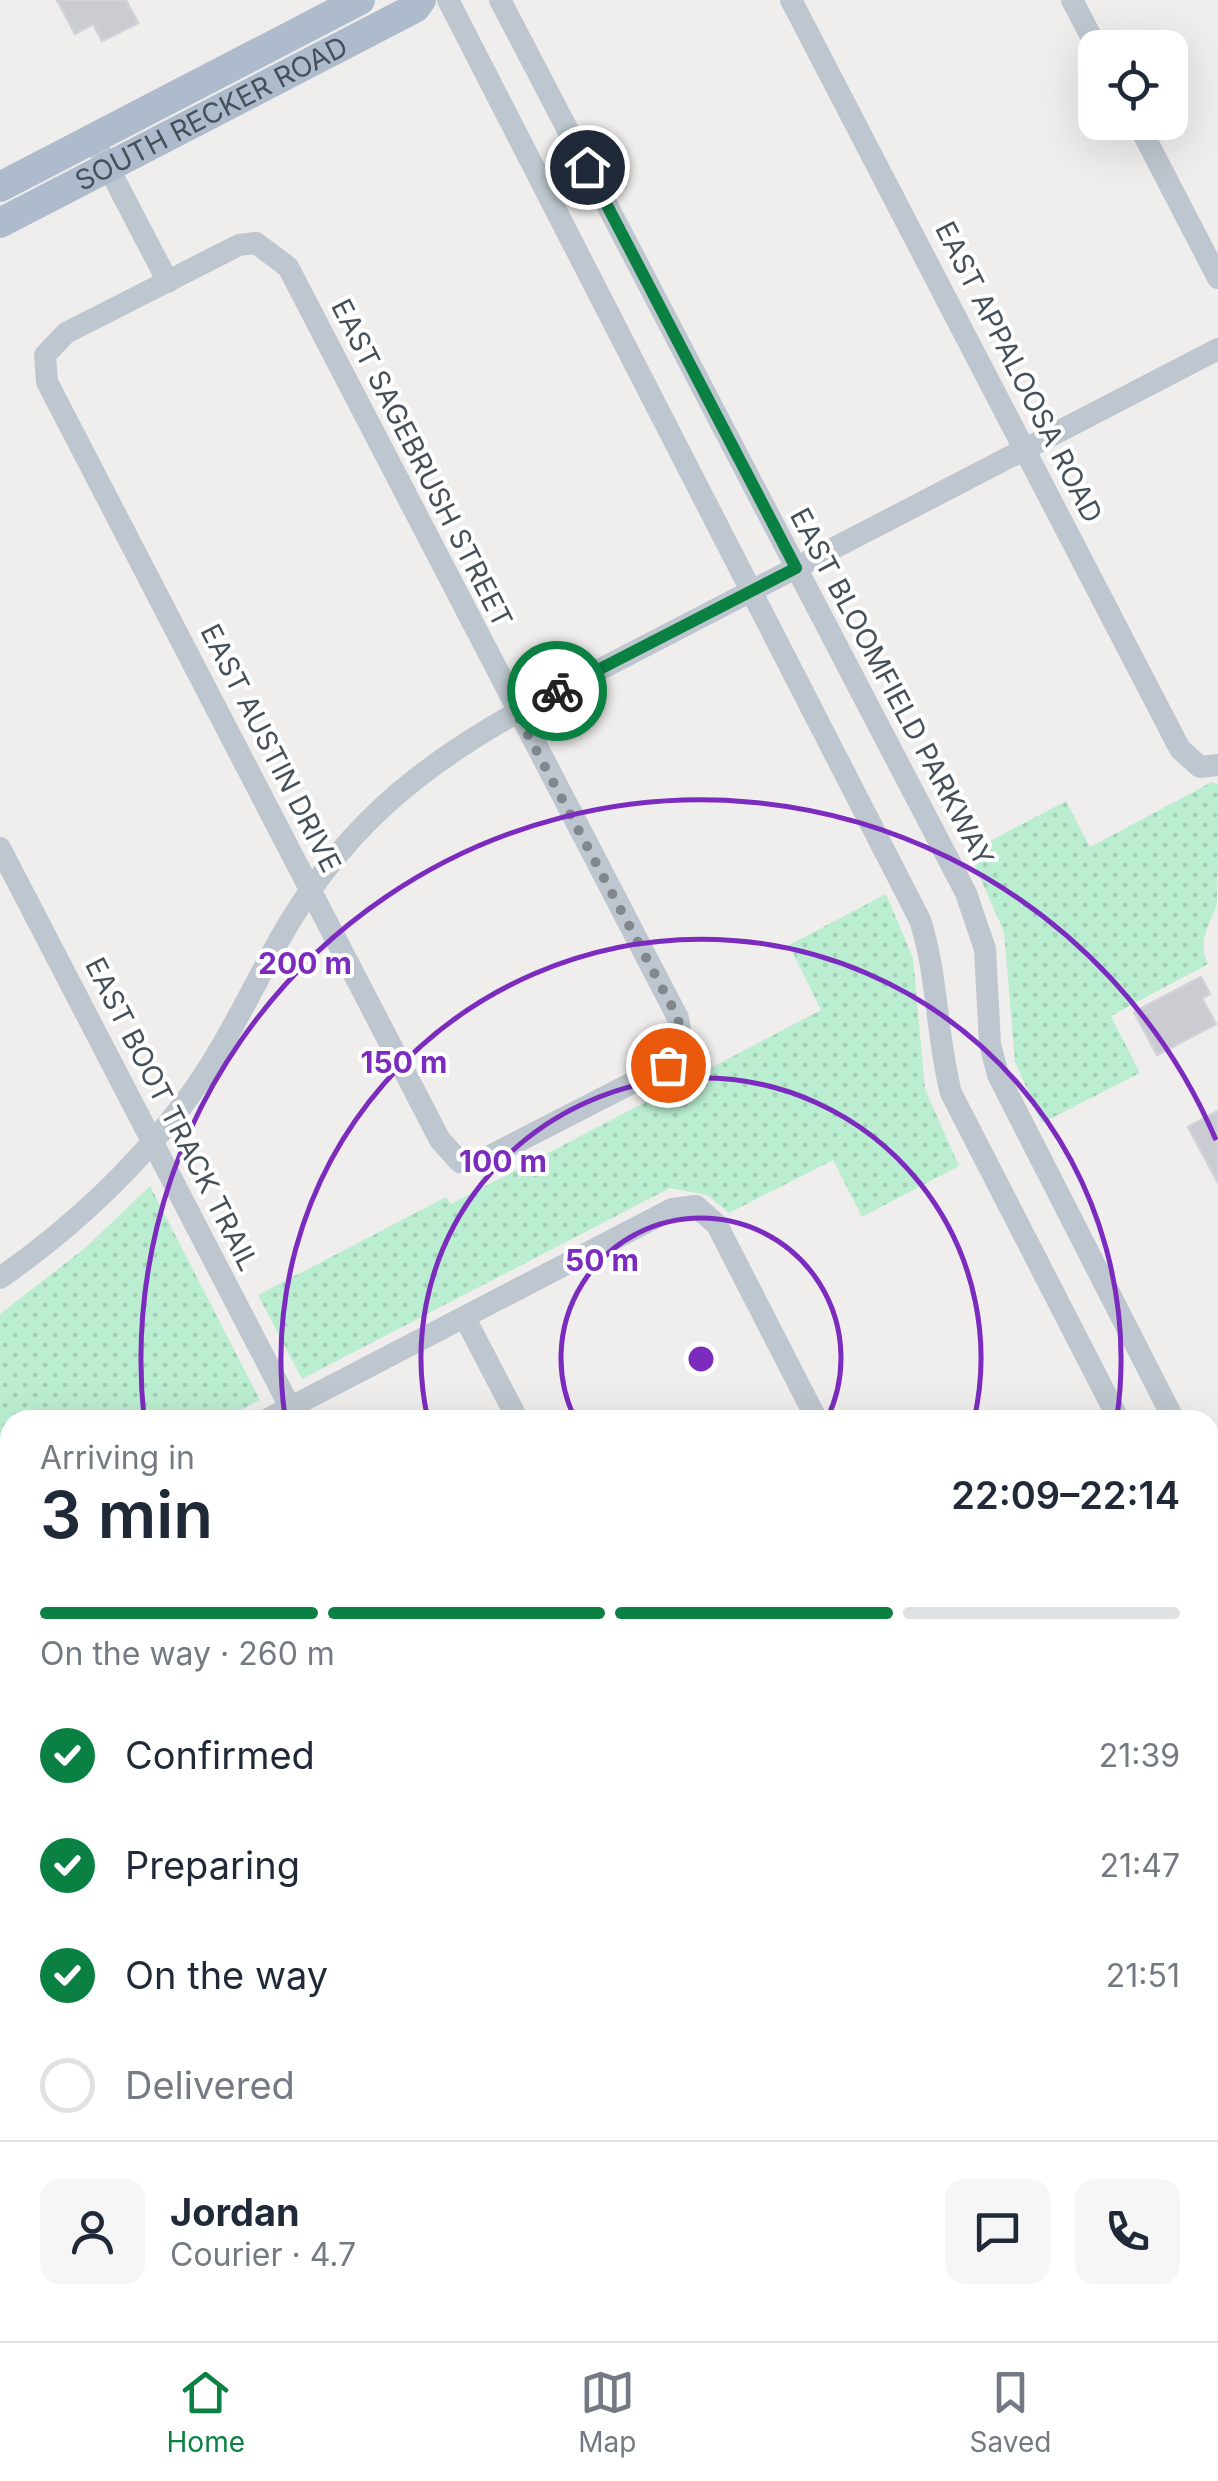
<!DOCTYPE html>
<html lang="en">
<head>
<meta charset="utf-8">
<style>
	body { margin:0; font-family:Inter,sans-serif; background:#f6f6f7; color:#1f2937; height:100vh; display:flex; flex-direction:column; font-size:38px; white-space:nowrap }
	* { box-sizing:border-box; margin:0 }
	p { font-size:32px; color:#747a83 }
	.icon { flex:none; width:55px; height:55px; fill:none; stroke:currentColor; stroke-width:2; stroke-linecap:round; stroke-linejoin:round }
	.map { position:relative; flex:1; overflow:hidden }
	.details { position:absolute; left:0px; top:1410px; width:1220px; height:932px; display:flex; flex-direction:column; background:#fff; border-radius:30px 30px 0 0; box-shadow:0 10px 40px #0002 }
	.details>* { flex:none }
	.fabs { position:absolute; left:1078px; top:30px; display:grid; gap:20px }
	.fabs a { display:grid; place-items:center; width:110px; height:110px; border-radius:20px; background:#fff; box-shadow:0 10px 40px #0002; font-size:50px }
	.pin { position:absolute; display:grid; place-items:center; width:85px; height:85px; color:#fff; margin:-42px; border:5px solid #fff; border-radius:50%; box-shadow:0 2px 10px #0007 }
	.courier { position:absolute; display:grid; place-items:center; width:100px; height:100px; margin:-50px; border:8px solid #0b8043; border-radius:50%; background:#fff; color:#222; box-shadow:0 2px 12px #0007 }
	.headline em { font-style:normal; font-weight:600 }
	.headline div { display:flex; flex-direction:column-reverse }
	.headline { display:flex; align-items:center; justify-content:space-between; height:170px; padding:0 40px }
	h1 { font-size:65px; font-weight:600; line-height:75px }
	.bar { display:grid; grid-template-columns:repeat(4,1fr); gap:15px 10px; align-content:center; height:120px; padding:0 40px }
	.bar i { height:12px; border-radius:8px; background:#e0e1e3 }
	.bar .selected { background:#0b8043 }
	.bar p { grid-column:span 4 }
	.line { display:flex; align-items:center; gap:25px; padding:0 40px; border-top:2px solid #e0e1e3 }
	.line div { flex:1 }
	.round { display:grid; place-items:center; flex:none; width:105px; height:105px; border-radius:20px; background:#f6f6f7 }
	ol { padding:0 40px; list-style:none }
	li { display:flex; align-items:center; gap:30px; height:110px }
	li p { margin-inline-start:auto }
	li .icon { padding:10px; border-radius:50%; background:#0b8043; color:#fff; stroke-width:4 }
	li:last-child { color:#747a83 }
	li i { width:55px; height:55px; border:5px solid #e0e1e3; border-radius:50% }
	.tabs { display:flex; justify-content:space-around; align-items:center; height:140px; border-top:2px solid #e0e1e3; background:#fff; font-size:28px; color:#747a83 }
	.tabs a { display:grid; justify-items:center; gap:5px }
	.tabs .selected { color:#0b8043 }
	.map>svg:first-child { display:block }
	.grass { fill:url(#grass-dots) }
	.building { fill:#caccd2; stroke:#d1d3d9; stroke-width:2.5 }
	.lines { fill:none; stroke-linecap:round; stroke-linejoin:round }
	.minor { stroke:#bec7cf; stroke-width:22 }
	.major { stroke:#adbbcc; stroke-width:30 }
	.done { stroke:#82878d; stroke-width:10; stroke-dasharray:0 18 }
	.route { stroke:#0b8043; stroke-width:12 }
	.ring { fill:none; stroke:#7b2cbf; stroke-width:5 }
	.labels { text-anchor:middle; stroke-width:8; stroke-linejoin:round; paint-order:stroke }
	.street-label { font-size:28px; fill:#46505a; stroke:#fff }
	.centre { fill:#7b2cbf; stroke:#fff; stroke-width:5 }
	.ring-label { font-size:30px; text-anchor:middle; font-weight:bold; fill:#7b2cbf; stroke:#fff; stroke-width:8; stroke-linejoin:round; paint-order:stroke }
</style>
</head>
<body>
<div class="map">
<svg width="1218" height="2341" viewBox="0 0 1218 2341">
	<defs>
		<pattern id="grass-dots" width="8" height="8" patternUnits="userSpaceOnUse" patternTransform="scale(2.5)"><rect width="8" height="8" fill="#bbeed1"/><path d="M2 2h.1M6 6h.1" fill="none" stroke="#a2ceb6" stroke-width="1.8" stroke-linecap="round"/></pattern>
	</defs>
	<rect width="100%" height="100%" fill="#f0eded"/>
	<path class="grass" d="M1212,782L1218,784C1218,812 1218,881 1217,904C1209,927 1197,941 1208,964L1111,1016L1140,1073L1042,1123L1015,1062L1004,932L969,852L1066,801L1090,847Z
		M886,894L913,958L925,1089L959,1166L862,1217L833,1160L729,1213L707,1195L670,1188L302,1379L258,1295L446,1197L451,1204L821,1010L789,945Z
		M150,1186L260,1400L235,1413L237,1420H10V1470L0,1451V1314L85,1248Z
		M1218,2065V2179L1210,2183V2069Z
		M352,2333H417L421,2341H314Z
		M457,2333H538L542,2341H461Z
		M615,2333H663L667,2341H599Z
		M716,2333H942L926,2341H720Z"/>
	<path class="building" d="M57,0H126L138,23L102,41L93,24L75,34Z
		M1201,977L1210,994L1202,998L1216,1024L1157,1055L1134,1012Z
		M1218,1111V1183L1188,1127Z"/>
	<g class="lines">
		<path class="minor" d="M448,0L920,920C938,976 936,1035 951,1093L1119,1420
			M500,0L966,893L985,949L990,1044L998,1075L1174,1420
			M791,0L1180,749L1200,767L1218,765
			M1072,0L1097,48
			M1137,122L1218,278
			M93,138L168,282
			M256,243L288,267L678,1018L682,1044L667,1065L486,1158L460,1162L440,1140L47,382L45,355L66,333L239,245Z
			M0,848L290,1407
			M0,1278C69,1230 131,1172 182,1106C221,1055 248,997 278,942C338,835 411,772 516,713L1218,349
			M465,1318L518,1420
			M266,1420L672,1209L696,1206L717,1225L817,1420
			M0,1466L10,1485
			M1210,1490L1218,1506
			M1210,1593L1218,1609
			M1210,2209L1218,2205
			M0,2328L10,2329
			M75,2332L193,2338L286,2332
			M449,2332L454,2341
			M687,2332L691,2341
			M1061,2332L1066,2341"/>
		<g class="major">
			<path d="M0,187L360,0"/>
			<path id="s1" d="M0,223L415,8L421,0"/>
		</g>
	</g>
	<g class="lines">
		<path class="done" d="M557,691L516,712L678,1018L682,1044L668,1065"/>
		<path class="route" d="M557,691L796,568L587,167"/>
	</g>
	<g class="ring">
		<path d="M575 1419A140 140 0 1 1 827 1419"/>
		<path d="M428 1420A280 280 0 1 1 974 1420"/>
		<path d="M285 1417A420 420 0 1 1 1117 1417"/>
		<path d="M144 1418A560 560 0 0 1 1216 1140"/>
	</g>
	<g class="labels">
		<g class="street-label">
			<text dy="10" stroke="none"><textPath href="#s1" startOffset="238">SOUTH RECKER ROAD</textPath></text>
			<text transform="translate(1019 372) rotate(63)" y="10">EAST APPALOOSA ROAD</text>
			<text transform="translate(422 463) rotate(63)" y="10">EAST SAGEBRUSH STREET</text>
			<text transform="translate(892 687) rotate(62)" y="10">EAST BLOOMFIELD PARKWAY</text>
			<text transform="translate(271 748) rotate(63)" y="10">EAST AUSTIN DRIVE</text>
			<text transform="translate(172 1114) rotate(63)" y="10">EAST BOOT TRACK TRAIL</text>
		</g>
	</g>
	<circle cx="701" cy="1359" r="15" class="centre"/>
	<g class="ring-label">
		<text x="305" y="974">200 m</text>
		<text x="404" y="1073">150 m</text>
		<text x="503" y="1172">100 m</text>
		<text x="602" y="1271">50 m</text>
	</g>
</svg>
<div class="fabs">
<a><svg class="icon" aria-label="locate" viewBox="0 0 24 24"><circle cx="12" cy="12" r="6"/><path d="M12 2v4M12 18v4M2 12h4M18 12h4"/></svg></a>
</div>
<div class="pin" style="left:668px;top:1065px;background:#ea580c"><svg class="icon" aria-label="bag" viewBox="0 0 24 24"><path d="M5 8h14l-1 12H6zM9 8a3 3 0 0 1 6 0"/></svg></div>
<div class="pin" style="left:587px;top:167px;background:#1f2937"><svg class="icon" aria-label="home" viewBox="0 0 24 24"><path d="M3 11l9-7 9 7M6 9v11h12V9"/></svg></div>
<div class="courier" style="left:557px;top:691px"><svg class="icon" aria-label="bike" viewBox="0 0 24 24"><circle cx="6" cy="16" r="4"/><circle cx="18" cy="16" r="4"/><path d="M6 16l4-8h5l3 8M10 8l3 8H6M13 5h3"/></svg></div>
<section class="details">
<div class="headline"><div><h1>3 min</h1><p>Arriving in</p></div><em>22:09–22:14</em></div>
<div class="bar"><i class="selected"></i><i class="selected"></i><i class="selected"></i><i></i><p>On the way · 260 m</p></div>
<ol>
<li><svg class="icon" aria-label="check" viewBox="0 0 24 24"><path d="M5 12l5 5 9-10"/></svg>Confirmed<p>21:39</p></li>
<li><svg class="icon" aria-label="check" viewBox="0 0 24 24"><path d="M5 12l5 5 9-10"/></svg>Preparing<p>21:47</p></li>
<li><svg class="icon" aria-label="check" viewBox="0 0 24 24"><path d="M5 12l5 5 9-10"/></svg>On the way<p>21:51</p></li>
<li><i></i>Delivered</li>
</ol>
<div class="line" style="height:180px"><a class="round"><svg class="icon" aria-label="person" viewBox="0 0 24 24"><circle cx="12" cy="8" r="4"/><path d="M4 21q1-7 8-7t8 7"/></svg></a><div><b>Jordan</b><p>Courier · 4.7</p></div><a class="round"><svg class="icon" aria-label="chat" viewBox="0 0 24 24"><path d="M4 5h16v11H9l-5 4z"/></svg></a><a class="round"><svg class="icon" aria-label="phone" viewBox="0 0 24 24"><path d="M5 4h4l2 5-3 2q2 4 5 5l2-3 5 2v4C11 20 4 13 5 4z"/></svg></a></div>
</section>
</div>
<nav class="tabs">
<a class="selected"><svg class="icon" aria-label="home" viewBox="0 0 24 24"><path d="M3 11l9-7 9 7M6 9v11h12V9"/></svg>Home</a>
<a><svg class="icon" aria-label="map" viewBox="0 0 24 24"><path d="M3 6l6-2 6 2 6-2v14l-6 2-6-2-6 2zM9 4v14M15 6v14"/></svg>Map</a>
<a><svg class="icon" aria-label="saved" viewBox="0 0 24 24"><path d="M7 4h10v16l-5-4-5 4z"/></svg>Saved</a>
</nav>
</body>
</html>
